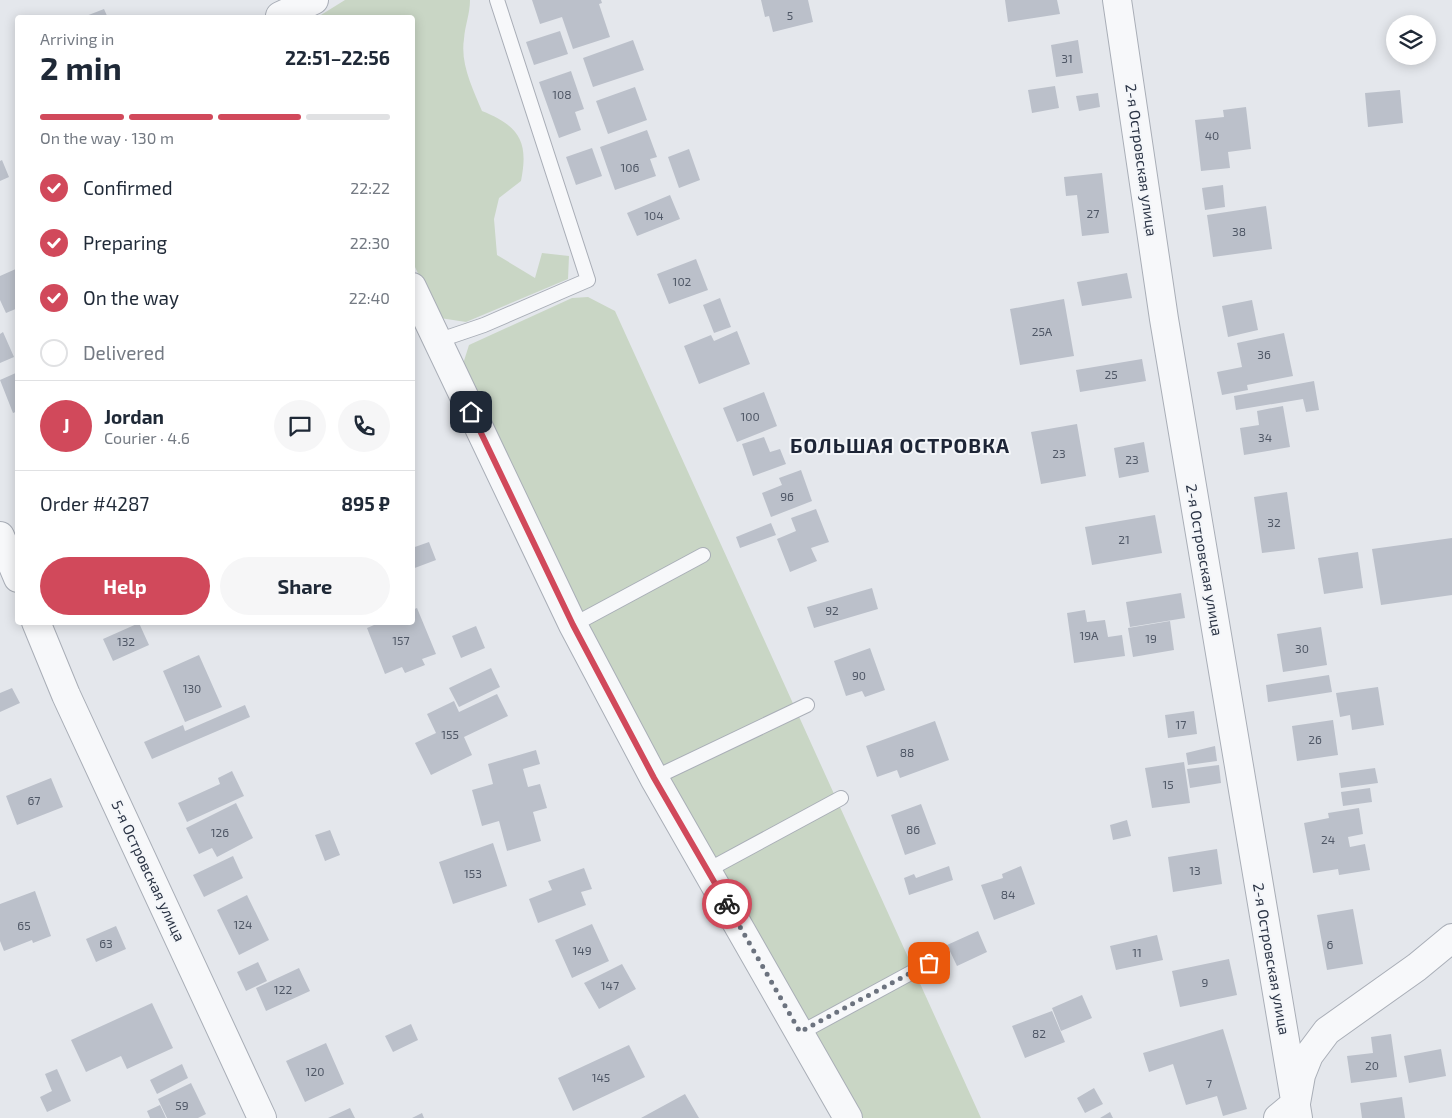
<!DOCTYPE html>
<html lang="en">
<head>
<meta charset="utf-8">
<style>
	body { margin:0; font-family:"Exo 2",sans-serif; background:#f6f6f7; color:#1f2937; height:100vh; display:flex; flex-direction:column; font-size:19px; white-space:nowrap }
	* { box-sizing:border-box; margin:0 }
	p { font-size:16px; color:#747a83 }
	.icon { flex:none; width:28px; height:28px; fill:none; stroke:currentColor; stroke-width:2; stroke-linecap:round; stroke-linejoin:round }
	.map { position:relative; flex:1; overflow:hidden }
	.panel { position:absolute; left:15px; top:15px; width:400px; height:610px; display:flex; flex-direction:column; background:#fff; border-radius:5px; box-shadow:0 2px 12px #0003 }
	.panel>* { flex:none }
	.fabs { position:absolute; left:1386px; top:15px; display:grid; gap:10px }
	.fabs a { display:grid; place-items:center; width:50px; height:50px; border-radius:50%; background:#fff; box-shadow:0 2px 12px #0003; font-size:25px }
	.pin { position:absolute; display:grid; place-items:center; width:42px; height:42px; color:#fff; margin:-21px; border-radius:10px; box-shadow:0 2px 8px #0006 }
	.courier { position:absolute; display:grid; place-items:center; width:50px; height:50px; margin:-25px; border:4px solid #d1495b; border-radius:50%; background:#fff; color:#222; box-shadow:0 1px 6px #0007 }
	.headline em { font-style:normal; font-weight:700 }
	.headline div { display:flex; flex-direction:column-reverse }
	.headline { display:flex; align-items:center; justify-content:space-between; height:85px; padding:0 25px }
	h1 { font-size:32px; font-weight:700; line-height:38px }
	.bar { display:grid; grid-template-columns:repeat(4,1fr); gap:8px 5px; align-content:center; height:60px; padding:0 25px }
	.bar i { height:6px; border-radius:4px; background:#e0e1e3 }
	.bar .on { background:#d1495b }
	.bar p { grid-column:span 4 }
	.line { display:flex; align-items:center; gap:12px; padding:0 25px; border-top:1px solid #e0e1e3 }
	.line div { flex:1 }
	.round { display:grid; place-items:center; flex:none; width:52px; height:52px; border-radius:26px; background:#f6f6f7 }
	ol { padding:0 25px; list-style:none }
	li { display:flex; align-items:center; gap:15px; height:55px }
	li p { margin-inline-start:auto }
	li .icon { padding:5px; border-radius:50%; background:#d1495b; color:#fff; stroke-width:4 }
	li:last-child { color:#747a83 }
	li i { width:28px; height:28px; border:2px solid #e0e1e3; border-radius:50% }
	.cta { display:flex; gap:10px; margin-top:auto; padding:10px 25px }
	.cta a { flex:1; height:58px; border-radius:30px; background:#d1495b; color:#fff; font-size:20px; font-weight:700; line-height:58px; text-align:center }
	.cta a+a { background:#f6f6f7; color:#1f2937 }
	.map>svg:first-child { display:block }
	.green { fill:#c9d6c5 }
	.building { fill:#bbc0ca }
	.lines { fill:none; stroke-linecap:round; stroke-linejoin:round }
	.lane-casing { stroke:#a9aeb7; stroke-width:16 }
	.street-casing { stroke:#a9aeb7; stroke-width:30 }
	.lane { stroke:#f7f8fa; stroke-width:14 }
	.street { stroke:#f7f8fa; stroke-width:28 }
	.done { stroke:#6c737f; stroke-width:5; stroke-dasharray:0 9 }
	.route { stroke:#d1495b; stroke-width:6 }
	.labels { text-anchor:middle; stroke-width:4; stroke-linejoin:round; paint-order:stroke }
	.number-label { font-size:12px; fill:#4f5766 }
	.street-label { font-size:15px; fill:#2b3445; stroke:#f4f6f9 }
	.district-label { font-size:20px; font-weight:bold; letter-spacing:1px; fill:#1d2536; stroke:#f4f6f9 }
</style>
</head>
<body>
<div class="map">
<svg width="1452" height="1118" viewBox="0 0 1452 1118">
	<rect width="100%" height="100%" fill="#e4e7ec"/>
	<path class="green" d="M345,0H470C470,14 465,25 464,39C460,64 473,89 482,111C519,126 529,141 521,181L499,198L494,219L497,255L535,278L542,253L569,256L568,279L466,322L440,318L413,263L412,18H316Z
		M588,297L615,311L981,1118H859L602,655L463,364L469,345L572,298Z"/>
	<path class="building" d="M532,0H601L602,3L599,4L610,37L573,49L562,17L540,24Z
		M761,0H808L813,22L773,32L769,16L765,17Z
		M1005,0H1057L1060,14L1008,22Z
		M104,9L108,18H87L86,16Z
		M560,31L568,54L534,65L526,42Z
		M633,40L644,70L593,87L583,58Z
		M1078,40L1083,73L1056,77L1051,45Z
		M571,71L584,109L575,112L581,130L559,138L539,82Z
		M1055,86L1059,108L1032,113L1028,90Z
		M635,87L647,120L608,134L596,101Z
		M1400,90L1403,123L1368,127L1365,93Z
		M1098,93L1100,107L1079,111L1076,96Z
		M1246,107L1251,149L1228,152L1230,168L1201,171L1195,120L1224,117L1223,110Z
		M647,130L657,157L650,159L656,176L615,190L600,147Z
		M592,148L602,176L576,185L566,157Z
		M689,149L700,180L679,188L668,157Z
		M2,160L9,177L0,181V161Z
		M1102,173L1109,233L1082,236L1077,195L1066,196L1064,177Z
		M1223,185L1225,207L1205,210L1202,188Z
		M670,195L680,219L637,236L627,213Z
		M1266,206L1272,249L1213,257L1207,215Z
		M696,259L708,290L669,304L657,274Z
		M18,268V308L6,313L0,300V276Z
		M1127,273L1132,298L1082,306L1077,282Z
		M720,298L731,327L714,333L703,305Z
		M1064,299L1074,356L1020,365L1010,309Z
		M1252,300L1258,330L1228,337L1222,306Z
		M737,331L750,364L699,384L684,346L711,335L714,341Z
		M3,332L14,357L0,363V334Z
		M1284,333L1293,376L1247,385L1248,390L1222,395L1217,372L1242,367L1237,343Z
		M1142,359L1146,381L1080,392L1076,370Z
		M18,372V411L13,413L0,380Z
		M1314,381L1319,410L1306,412L1303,399L1236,410L1234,396Z
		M764,392L777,426L737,442L723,408Z
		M1283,406L1290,447L1244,455L1240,428L1259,425L1257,411Z
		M1077,424L1086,476L1041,484L1031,432Z
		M764,437L770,452L780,449L786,464L753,476L742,444Z
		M1144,442L1149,472L1119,478L1114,448Z
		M801,470L812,501L771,517L762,493L782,485L779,478Z
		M1287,492L1295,549L1262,553L1254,497Z
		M816,509L829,542L811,548L817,561L790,572L777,539L796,531L791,518Z
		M1155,515L1162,553L1092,565L1085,527Z
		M771,523L776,535L740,548L736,537Z
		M1452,538V595L1381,605L1372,549Z
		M429,542L436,560L412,569V548Z
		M1358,552L1363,588L1324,594L1318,558Z
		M872,588L878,609L814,628L807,607Z
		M1181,593L1185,618L1130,627L1126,602Z
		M417,608L436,654L422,659L425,665L405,673L402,667L385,674L367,628L381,622H412V610Z
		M1085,610L1087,622L1105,620L1108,637L1122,635L1125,656L1074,663L1067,613Z
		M1170,621L1174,650L1133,657L1128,628Z
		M139,623L149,645L113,661L103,639Z
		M476,626L485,648L461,658L452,636Z
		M1321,627L1327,665L1283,672L1277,634Z
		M870,648L885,690L865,697L862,691L846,696L834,661Z
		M199,655L222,707L185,722L163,671Z
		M491,668L500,687L459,707L449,688Z
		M1329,675L1332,692L1268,702L1266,685Z
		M1378,687L1384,725L1352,730L1350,715L1340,717L1336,693Z
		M12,688L20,703L0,712V693Z
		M497,694L508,716L464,737L472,755L431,775L415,743L436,733L427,714L454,701L459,712Z
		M245,705L250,717L152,759L144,742L183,725L185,731Z
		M1194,711L1197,734L1168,738L1165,715Z
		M1333,720L1338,755L1297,761L1292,726Z
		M935,721L949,760L900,778L897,770L877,777L866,746Z
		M1215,746L1217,761L1188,765L1186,753Z
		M536,750L540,764L523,769L528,787L540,784L547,808L533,812L541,841L507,851L499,821L482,826L472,790L493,784L488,764Z
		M1184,762L1190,803L1152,808L1145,768Z
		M1219,765L1221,783L1190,788L1187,769Z
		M1375,768L1378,783L1341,788L1339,773Z
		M232,771L244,796L187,822L178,803L220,784L218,778Z
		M51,778L63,807L17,825L6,796Z
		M1370,788L1372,802L1343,806L1341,792Z
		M236,803L253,838L217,857L212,848L199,854L186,828Z
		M921,804L936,844L905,855L891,815Z
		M1359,808L1363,834L1348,837L1350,847L1365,844L1370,870L1339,875L1338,869L1313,873L1304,823L1329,818L1328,813Z
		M1127,820L1131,836L1113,840L1110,825Z
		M330,830L340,855L325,861L315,835Z
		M493,843L507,886L453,904L439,862Z
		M1217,849L1222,884L1173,892L1168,857Z
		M233,856L243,878L204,897L193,875Z
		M949,866L953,880L909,895L904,878L914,874L916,878Z
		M1021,866L1035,904L994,920L981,885L1003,878L1002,874Z
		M584,868L592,889L581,892L586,905L538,923L529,899L552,890L548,881Z
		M35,891L51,936L33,943L32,940L4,951L0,941V904Z
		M247,895L269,940L239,955L217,910Z
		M1353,909L1363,964L1327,970L1317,915Z
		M592,924L609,961L572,978L555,940Z
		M116,926L126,949L96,962L86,939Z
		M978,931L987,952L957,966L947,945Z
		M1157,935L1163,960L1116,970L1110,946Z
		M1229,959L1237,995L1180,1007L1172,971Z
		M258,962L267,981L246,991L237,972Z
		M622,964L636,989L599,1009L584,983Z
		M299,968L310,991L266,1011L256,988Z
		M1082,995L1092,1018L1061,1031L1052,1008Z
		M152,1003L173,1048L127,1069L121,1056L86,1072L71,1040Z
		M1052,1011L1065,1042L1025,1058L1012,1026Z
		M411,1024L418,1040L393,1052L385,1036Z
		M1223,1029L1247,1109L1223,1116L1217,1096L1186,1105L1173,1064L1149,1072L1143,1053Z
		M1391,1034L1397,1077L1351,1083L1347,1056L1373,1053L1371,1037Z
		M326,1043L344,1084L305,1102L286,1061Z
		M629,1045L645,1077L573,1111L558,1078Z
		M1441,1049L1446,1076L1409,1083L1404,1056Z
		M182,1064L188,1078L157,1094L150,1080Z
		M57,1069L71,1101L47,1112L40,1097L52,1091L45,1074Z
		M191,1083L206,1114L198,1118H167L158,1099Z
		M1094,1088L1103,1104L1085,1113L1077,1098Z
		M685,1094L699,1118H641Z
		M1402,1097L1405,1118H1362L1360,1103Z
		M160,1105L166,1118H150L147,1111Z
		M350,1108L355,1118H328Z
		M1110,1112L1113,1118H1100Z
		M422,1113L424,1118H412Z"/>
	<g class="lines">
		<g class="lane-casing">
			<path id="lane" d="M437,341L484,325L588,280L497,0
				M573,625L703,555
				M654,778L807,705
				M708,870L841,798
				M800,1033L929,963"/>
		</g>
		<g class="street-casing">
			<path id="street" d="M1117,0L1164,319L1298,1118
				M280,16L314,0
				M412,287L573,625L654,778L848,1118
				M0,536L18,578
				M36,622L66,695L262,1118
				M1278,1118L1296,1103L1301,1075L1309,1055L1327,1031L1417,967L1452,938"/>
		</g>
		<use href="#lane" class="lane"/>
		<use href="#street" class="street"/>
	</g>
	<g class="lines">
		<path class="done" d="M727,904L800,1032L929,963"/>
		<path class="route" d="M471,412L573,625L654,778L727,904"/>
	</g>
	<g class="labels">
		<g class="number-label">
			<text x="790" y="20">5</text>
			<text x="1067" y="63">31</text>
			<text x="562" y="99">108</text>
			<text x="1212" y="140">40</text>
			<text x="630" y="172">106</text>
			<text x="1093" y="218">27</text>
			<text x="654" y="220">104</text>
			<text x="1239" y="236">38</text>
			<text x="682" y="286">102</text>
			<text x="1042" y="336">25А</text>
			<text x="1264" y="359">36</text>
			<text x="1111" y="379">25</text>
			<text x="750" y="421">100</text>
			<text x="1265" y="442">34</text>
			<text x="1059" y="458">23</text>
			<text x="1132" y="464">23</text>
			<text x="787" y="501">96</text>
			<text x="1274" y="527">32</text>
			<text x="1124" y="544">21</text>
			<text x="832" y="615">92</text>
			<text x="1089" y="640">19А</text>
			<text x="1151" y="643">19</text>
			<text x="401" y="645">157</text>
			<text x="126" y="646">132</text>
			<text x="1302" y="653">30</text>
			<text x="859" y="680">90</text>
			<text x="192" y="693">130</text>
			<text x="1181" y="729">17</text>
			<text x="450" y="739">155</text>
			<text x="1315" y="744">26</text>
			<text x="907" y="757">88</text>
			<text x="1168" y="789">15</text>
			<text x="34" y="805">67</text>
			<text x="913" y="834">86</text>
			<text x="220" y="837">126</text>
			<text x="1328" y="844">24</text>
			<text x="1195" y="875">13</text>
			<text x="473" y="878">153</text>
			<text x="1008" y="899">84</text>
			<text x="243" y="929">124</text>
			<text x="24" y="930">65</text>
			<text x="106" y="948">63</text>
			<text x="1330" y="949">6</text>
			<text x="582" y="955">149</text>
			<text x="1137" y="957">11</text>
			<text x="1205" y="987">9</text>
			<text x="610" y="990">147</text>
			<text x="283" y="994">122</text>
			<text x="1039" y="1038">82</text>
			<text x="1372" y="1070">20</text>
			<text x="315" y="1076">120</text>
			<text x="601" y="1082">145</text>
			<text x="1209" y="1088">7</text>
			<text x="182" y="1110">59</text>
		</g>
		<g class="street-label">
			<text transform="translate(1141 160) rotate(82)" y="5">2-я Островская улица</text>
			<text transform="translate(1204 560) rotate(80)" y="5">2-я Островская улица</text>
			<text transform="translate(148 871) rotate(65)" y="5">5-я Островская улица</text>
			<text transform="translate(1271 959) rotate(80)" y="5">2-я Островская улица</text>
		</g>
		<g class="district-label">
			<text x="900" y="453">БОЛЬШАЯ ОСТРОВКА</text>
		</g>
	</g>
</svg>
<div class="fabs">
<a><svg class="icon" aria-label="layers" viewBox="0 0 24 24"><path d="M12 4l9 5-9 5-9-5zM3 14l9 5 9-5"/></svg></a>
</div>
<div class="pin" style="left:929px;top:963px;background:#ea580c"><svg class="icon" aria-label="bag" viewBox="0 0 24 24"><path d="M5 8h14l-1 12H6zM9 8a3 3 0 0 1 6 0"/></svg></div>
<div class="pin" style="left:471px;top:412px;background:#1f2937"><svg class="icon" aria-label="home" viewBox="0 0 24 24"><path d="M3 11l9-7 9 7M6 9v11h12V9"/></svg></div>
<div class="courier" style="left:727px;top:904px"><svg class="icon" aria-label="bike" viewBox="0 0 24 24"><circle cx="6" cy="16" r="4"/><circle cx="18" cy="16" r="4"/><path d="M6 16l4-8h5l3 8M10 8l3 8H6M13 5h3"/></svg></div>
<section class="panel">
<div class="headline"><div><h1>2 min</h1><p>Arriving in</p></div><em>22:51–22:56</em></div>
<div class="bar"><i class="on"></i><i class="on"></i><i class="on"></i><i></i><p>On the way · 130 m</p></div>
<ol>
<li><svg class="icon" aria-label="check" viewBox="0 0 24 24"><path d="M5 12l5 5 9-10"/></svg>Confirmed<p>22:22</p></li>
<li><svg class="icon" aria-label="check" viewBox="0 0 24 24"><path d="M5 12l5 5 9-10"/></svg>Preparing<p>22:30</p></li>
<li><svg class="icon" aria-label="check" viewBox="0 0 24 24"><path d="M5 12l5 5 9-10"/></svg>On the way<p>22:40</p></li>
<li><i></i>Delivered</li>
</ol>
<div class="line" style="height:90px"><b class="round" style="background:#d1495b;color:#fff">J</b><div><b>Jordan</b><p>Courier · 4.6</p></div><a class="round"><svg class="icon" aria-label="chat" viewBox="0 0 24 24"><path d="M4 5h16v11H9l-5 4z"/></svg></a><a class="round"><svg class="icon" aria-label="phone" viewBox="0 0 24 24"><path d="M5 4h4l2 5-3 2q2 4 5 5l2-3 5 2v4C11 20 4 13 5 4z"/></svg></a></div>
<div class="line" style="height:65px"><div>Order #4287</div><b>895 ₽</b></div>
<div class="cta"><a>Help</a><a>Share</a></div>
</section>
</div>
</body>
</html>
